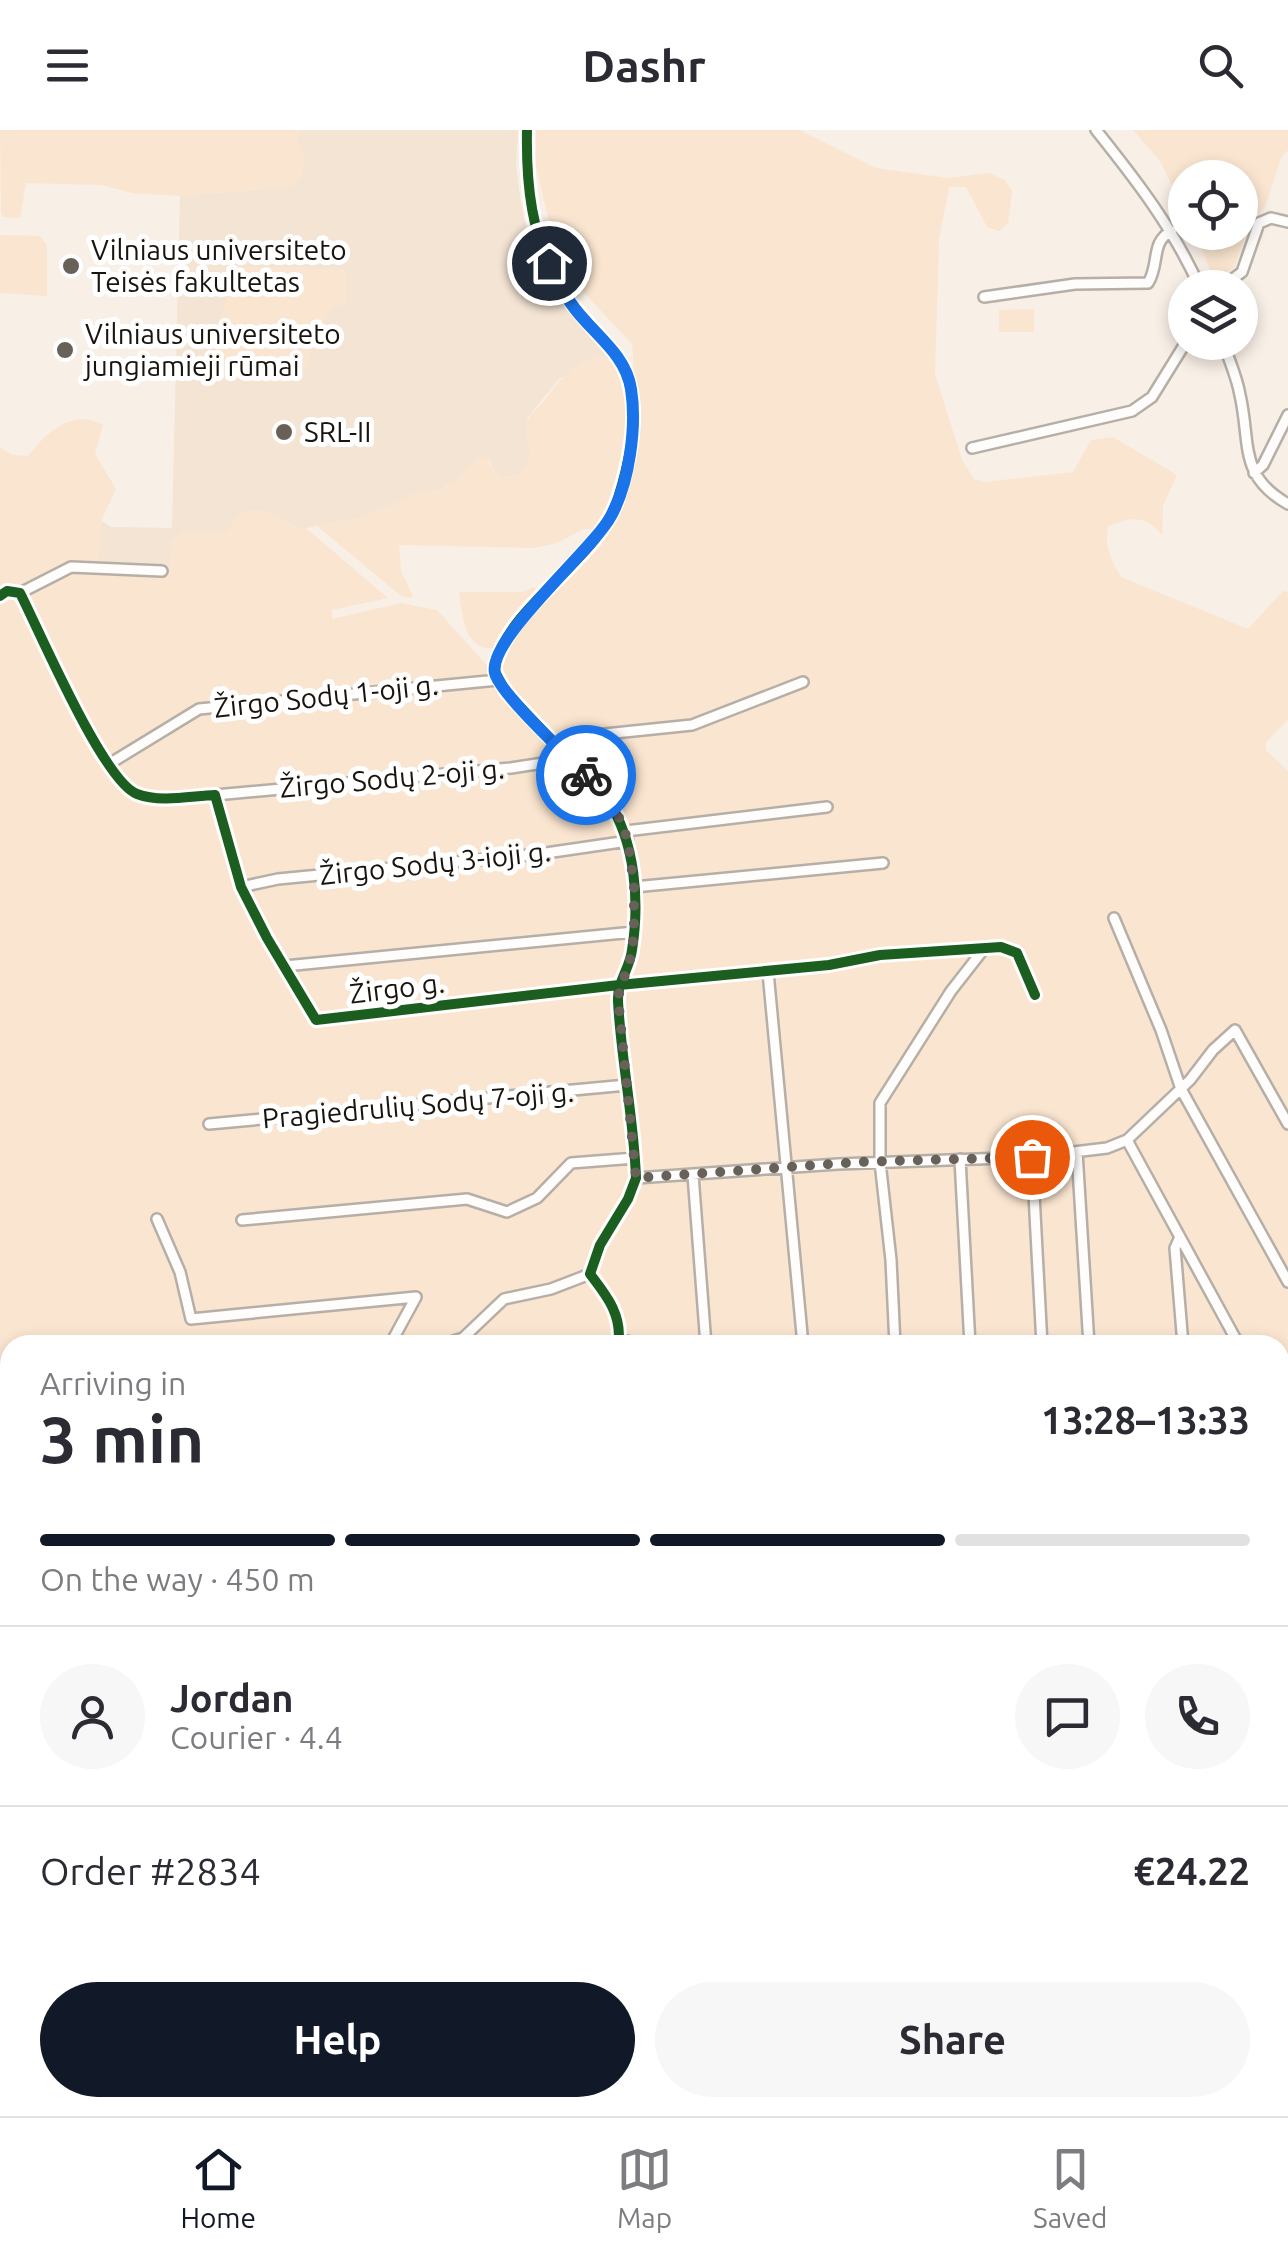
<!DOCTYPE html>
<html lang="en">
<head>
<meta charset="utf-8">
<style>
	body { margin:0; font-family:Ubuntu,sans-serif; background:#f7f7f7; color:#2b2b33; height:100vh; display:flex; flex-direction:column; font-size:38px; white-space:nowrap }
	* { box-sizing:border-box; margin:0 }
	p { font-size:32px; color:#7c7c81 }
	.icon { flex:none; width:55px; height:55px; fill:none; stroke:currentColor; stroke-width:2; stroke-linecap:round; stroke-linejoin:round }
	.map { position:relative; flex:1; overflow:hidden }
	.panel { position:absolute; left:0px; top:1205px; width:1290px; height:782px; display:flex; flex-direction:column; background:#fff; border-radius:30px 30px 0 0; box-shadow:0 5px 15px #0003 }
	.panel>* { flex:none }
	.tools { position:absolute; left:1168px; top:30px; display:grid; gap:20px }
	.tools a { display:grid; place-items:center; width:90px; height:90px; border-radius:50%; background:#fff; box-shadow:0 5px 15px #0003; font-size:50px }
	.pin { position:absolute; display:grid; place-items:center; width:85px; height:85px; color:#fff; margin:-42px; border:5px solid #fff; border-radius:50%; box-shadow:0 2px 10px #0007 }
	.courier { position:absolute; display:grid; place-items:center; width:100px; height:100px; margin:-50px; border:8px solid #1a73e8; border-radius:50%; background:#fff; color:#222; box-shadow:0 2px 12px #0007 }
	.headline em { font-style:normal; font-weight:600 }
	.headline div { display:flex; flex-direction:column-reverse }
	.headline { display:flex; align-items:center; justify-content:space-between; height:170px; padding:0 40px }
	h1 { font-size:65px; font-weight:600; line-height:75px }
	.bar { display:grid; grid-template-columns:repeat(4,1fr); gap:15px 10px; align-content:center; height:120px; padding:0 40px }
	.bar i { height:12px; border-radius:8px; background:#e1e1e2 }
	.bar .on { background:#111827 }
	.bar p { grid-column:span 4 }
	.line { display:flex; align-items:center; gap:25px; padding:0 40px; border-top:2px solid #e1e1e2 }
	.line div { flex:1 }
	.round { display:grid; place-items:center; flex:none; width:105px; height:105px; border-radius:52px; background:#f7f7f7 }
	.action { display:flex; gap:20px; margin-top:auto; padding:20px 40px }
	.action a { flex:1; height:115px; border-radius:60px; background:#111827; color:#fff; font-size:40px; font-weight:600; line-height:115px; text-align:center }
	.action a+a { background:#f7f7f7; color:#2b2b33 }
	header { display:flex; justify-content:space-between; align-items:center; height:130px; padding:0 40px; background:#fff; font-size:45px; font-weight:600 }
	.menu { display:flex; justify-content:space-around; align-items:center; height:140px; border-top:2px solid #e1e1e2; background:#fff; font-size:28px; color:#7c7c81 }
	.menu a { display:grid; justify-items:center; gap:5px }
	.menu .on { color:#111827 }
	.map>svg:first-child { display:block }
	.built { fill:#f4e4d4 }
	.green { fill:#fae5d0 }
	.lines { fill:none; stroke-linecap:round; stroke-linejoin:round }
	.street-casing { stroke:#b5afa7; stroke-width:14 }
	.street { stroke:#fefdfb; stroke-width:9 }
	.cycleway-casing { stroke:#fff; stroke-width:16 }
	.cycleway { stroke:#1b5e20; stroke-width:10 }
	.done { stroke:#67615a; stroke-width:10; stroke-dasharray:0 18 }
	.route { stroke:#1a73e8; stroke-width:12 }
	.poi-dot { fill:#67615a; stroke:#fff; stroke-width:4 }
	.labels { text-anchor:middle; stroke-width:10; stroke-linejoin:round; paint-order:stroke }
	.poi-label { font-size:28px; fill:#19140e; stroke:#fff; text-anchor:start }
	.street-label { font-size:28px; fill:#19140e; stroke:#fff }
</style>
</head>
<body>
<header><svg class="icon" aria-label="menu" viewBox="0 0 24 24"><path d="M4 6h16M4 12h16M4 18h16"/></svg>Dashr<svg class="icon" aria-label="search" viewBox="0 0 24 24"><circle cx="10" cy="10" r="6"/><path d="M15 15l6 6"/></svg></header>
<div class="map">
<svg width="1288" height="1986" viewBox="0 0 1288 1986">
	<rect width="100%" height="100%" fill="#f8efe6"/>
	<path class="built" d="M301,0H518L516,35L520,67L527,104L539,135L553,161L610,230L601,226L559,249L528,287L526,298L531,320L528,334L519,345L503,347L494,341L490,331L479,327L456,351L439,360L414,364L365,387L301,399L258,379L227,401L173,409L169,442L97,440L101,391L112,397L172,398L180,66L291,56L305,27L297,11Z"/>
	<path class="green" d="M0,0H301L297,11L305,27L302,47L291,56L180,66L132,63L101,55L26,53L20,88L3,87L1,83Z
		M536,0H799L876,38L948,48L989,43L1005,50L1012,61L1008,94L999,101L987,97L966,57H949L939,109L935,244L962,330L974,349L984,352L1073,342L1091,310L1113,307L1177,345L1163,376L1162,405C1146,385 1130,386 1108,397C1104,415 1111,431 1121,447L1248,499L1283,461L1288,462V590L1266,612V620L1288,641V1986H0V1602L10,1604V1978H1280V1215H10V1451L5,1472L10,1497L4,1506L0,1505V317L12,325L28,326C47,302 72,278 103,295L95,324L116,359L101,391L98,440L169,442L173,409L181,402L227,401L239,383L258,379L301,399L306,398L388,468L332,480V489L401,473L437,480L492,541L500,537L501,528L529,490L614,391L629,347L637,289L632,214L573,151L554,113L536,36Z
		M1133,0H1288V20L1281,28L1265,77L1250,93L1234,138L1225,143L1212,144L1195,103L1240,102V48H1185V81L1160,31Z
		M0,105L40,106L47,115V166L0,163Z
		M244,137L344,139L347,142V174L331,180L325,188L305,240L296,248L287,252H244L216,215L215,207L235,142Z
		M1034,179V202H999V180Z
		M601,226C651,248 618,364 597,399H584L557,413L534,418L399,415L401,441L413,466L410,468L401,466L317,396L365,387L414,364L439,360L456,351L478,327L485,326L494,341L503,347L519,345C539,321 522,316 527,293C529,284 535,281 541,274C559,252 571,231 601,226Z
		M533,457L540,460L495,518C463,521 463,485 459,462H523Z"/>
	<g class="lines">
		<g class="street-casing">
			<path id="street" d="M527,0C526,54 531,106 559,154C574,181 597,201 616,225C644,263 632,323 619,365C600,431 512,470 495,535V542L506,562L608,670C635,712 640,770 632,820C630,838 617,852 618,871C621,930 634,989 636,1048L628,1069L600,1115L590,1144C607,1166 623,1186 618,1215
				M1096,0C1136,50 1174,99 1200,158
				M1221,158L1242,142L1259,93L1271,88L1288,92
				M984,167L1075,154L1148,153C1160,135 1150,111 1172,101
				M1223,212C1229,230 1237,247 1240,265C1251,313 1238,346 1288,374
				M972,318L1132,281L1152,267L1186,212
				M1254,343L1263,335L1288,285
				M20,463L71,437L162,441
				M0,466L7,461L20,463C39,500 103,651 137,664C160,673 191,666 215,665L241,757L267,808L316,890L619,855L829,835L880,825L1001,817L1017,823L1035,865
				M556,612L566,608L692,595L803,552
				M109,634L199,579L498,550
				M215,665L511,638L556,631L568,626
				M626,701L827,677
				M241,757L278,749L539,724L628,711
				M634,757L883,733
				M1114,788L1161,900L1181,959L1288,1152
				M285,836L634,802
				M768,842L803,1215
				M209,994L627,955
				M1127,1010L1239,1215
				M1077,1022L1089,1215
				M1032,1027L1042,1215
				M960,1029L970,1215
				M693,1045L706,1215
				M636,1048L838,1034L1032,1027L1107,1018L1127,1010L1190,950L1213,920L1235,900L1288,994
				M157,1089L180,1142L191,1189L416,1167L391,1213
				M242,1090L467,1069L507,1082L537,1068L571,1033L635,1028
				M1179,1109L1175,1118L1183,1215
				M620,1209L640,1215
				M388,1215L410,1212L435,1215
				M442,1215L463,1208L504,1169L551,1159L590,1144
				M895,1215L891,1130L880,1032V973L951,861L983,820
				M1280,1243L1288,1246
				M1280,1597L1288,1593
				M803,1986L805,1978"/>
		</g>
		<use href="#street" class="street"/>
		<g class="cycleway-casing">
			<path id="cycleway" d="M527,0C526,54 531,106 559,154C574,181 597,201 616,225C644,263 632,323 619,365C600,431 512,470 495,535V542L506,562L608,670C635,712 640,770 632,820C630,838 617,852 618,871C621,930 634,989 636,1048L628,1069L600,1115L590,1144C607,1166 623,1186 618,1215
				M0,466L7,461L20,463C39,500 103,651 137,664C160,673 191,666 215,665L241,757L267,808L316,890L619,855L829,835L880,825L1001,817L1017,823L1035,865"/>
		</g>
		<use href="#cycleway" class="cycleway"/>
	</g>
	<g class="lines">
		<path class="done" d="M586,645L620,689L628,711L634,757V802L632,823L618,867L636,1048L859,1032L1032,1027"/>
		<path class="route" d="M549,133C556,149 564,165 575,179C595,205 626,225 631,259C637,297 629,353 611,386C593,420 487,509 495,543C500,564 568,626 586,645"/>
	</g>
	<g class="poi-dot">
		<circle cx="71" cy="136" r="10"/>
		<circle cx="65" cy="220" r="10"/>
		<circle cx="284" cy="302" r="10"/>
	</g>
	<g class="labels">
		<g class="poi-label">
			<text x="91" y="130">Vilniaus universiteto<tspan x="91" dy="32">Teisės fakultetas</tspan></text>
			<text x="85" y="214">Vilniaus universiteto<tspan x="85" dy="32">jungiamieji rūmai</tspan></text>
			<text x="304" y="312">SRL-II</text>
		</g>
		<g class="street-label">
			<text transform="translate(326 566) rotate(-6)" y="10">Žirgo Sodų 1-oji g.</text>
			<text transform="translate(392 648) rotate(-5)" y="10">Žirgo Sodų 2-oji g.</text>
			<text transform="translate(435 733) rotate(-6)" y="10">Žirgo Sodų 3-ioji g.</text>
			<text transform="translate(397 858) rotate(-7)" y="10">Žirgo g.</text>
			<text transform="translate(418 975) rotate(-5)" y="10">Pragiedrulių Sodų 7-oji g.</text>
		</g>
	</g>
</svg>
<div class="tools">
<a><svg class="icon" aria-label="locate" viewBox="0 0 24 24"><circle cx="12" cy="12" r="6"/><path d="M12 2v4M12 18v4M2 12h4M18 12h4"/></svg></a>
<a><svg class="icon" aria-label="layers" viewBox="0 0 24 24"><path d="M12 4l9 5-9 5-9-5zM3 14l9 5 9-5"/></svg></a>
</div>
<div class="pin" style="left:1032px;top:1027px;background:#ea580c"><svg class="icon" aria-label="bag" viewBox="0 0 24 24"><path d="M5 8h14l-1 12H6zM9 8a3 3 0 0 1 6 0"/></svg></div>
<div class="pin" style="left:549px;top:133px;background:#1f2937"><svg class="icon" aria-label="home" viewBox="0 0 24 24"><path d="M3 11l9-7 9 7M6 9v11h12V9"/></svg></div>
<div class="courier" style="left:586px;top:645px"><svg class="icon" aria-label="bike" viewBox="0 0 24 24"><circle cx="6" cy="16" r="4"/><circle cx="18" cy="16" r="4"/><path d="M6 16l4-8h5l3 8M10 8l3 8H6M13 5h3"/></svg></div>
<section class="panel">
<div class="headline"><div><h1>3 min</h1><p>Arriving in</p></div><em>13:28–13:33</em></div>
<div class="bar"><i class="on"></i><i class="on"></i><i class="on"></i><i></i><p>On the way · 450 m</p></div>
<div class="line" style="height:180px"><a class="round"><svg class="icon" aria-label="person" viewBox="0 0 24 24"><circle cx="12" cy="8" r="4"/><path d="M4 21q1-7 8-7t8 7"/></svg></a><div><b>Jordan</b><p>Courier · 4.4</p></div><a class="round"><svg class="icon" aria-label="chat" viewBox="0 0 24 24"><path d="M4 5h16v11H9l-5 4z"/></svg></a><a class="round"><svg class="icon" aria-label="phone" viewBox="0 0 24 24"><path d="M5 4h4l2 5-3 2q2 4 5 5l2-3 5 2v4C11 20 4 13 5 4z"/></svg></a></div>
<div class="line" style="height:130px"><div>Order #2834</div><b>€24.22</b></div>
<div class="action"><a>Help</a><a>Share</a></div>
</section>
</div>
<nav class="menu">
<a class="on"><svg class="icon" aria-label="home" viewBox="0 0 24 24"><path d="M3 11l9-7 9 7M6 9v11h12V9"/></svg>Home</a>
<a><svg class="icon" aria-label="map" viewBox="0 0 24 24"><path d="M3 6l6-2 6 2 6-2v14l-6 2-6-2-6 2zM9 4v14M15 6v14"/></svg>Map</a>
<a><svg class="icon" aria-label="saved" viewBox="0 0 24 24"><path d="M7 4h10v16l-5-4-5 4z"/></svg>Saved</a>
</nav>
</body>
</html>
